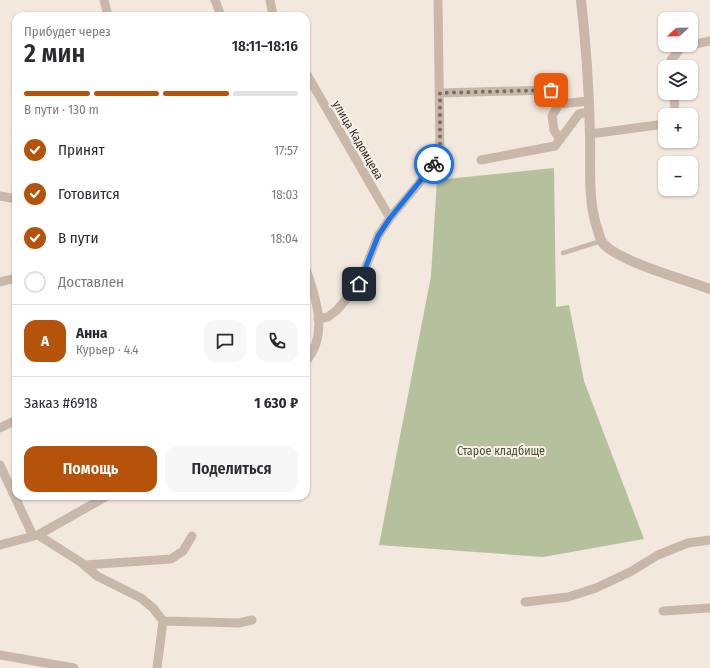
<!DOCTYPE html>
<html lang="ru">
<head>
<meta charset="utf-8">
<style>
	body { margin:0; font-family:"Fira Sans Condensed",sans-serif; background:#f7f7f7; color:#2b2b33; height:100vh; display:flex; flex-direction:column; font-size:15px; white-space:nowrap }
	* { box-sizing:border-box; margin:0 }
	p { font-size:13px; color:#7c7c81 }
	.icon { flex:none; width:22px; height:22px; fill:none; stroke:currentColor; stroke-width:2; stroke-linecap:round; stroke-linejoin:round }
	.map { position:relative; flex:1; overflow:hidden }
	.drawer { position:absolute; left:12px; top:12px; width:298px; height:488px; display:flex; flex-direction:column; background:#fff; border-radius:12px; box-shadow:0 1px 3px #0004 }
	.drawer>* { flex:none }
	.needle { width:26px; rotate:248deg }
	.buttons { position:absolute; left:658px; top:12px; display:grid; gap:8px }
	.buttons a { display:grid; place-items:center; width:40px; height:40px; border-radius:8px; background:#fff; box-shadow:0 1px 3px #0004; font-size:20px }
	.pin { position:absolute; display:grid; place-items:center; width:34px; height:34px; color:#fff; margin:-17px; border-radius:8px; box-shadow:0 2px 6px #0006 }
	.courier { position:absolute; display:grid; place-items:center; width:40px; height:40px; margin:-20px; border:3px solid #1a73e8; border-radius:50%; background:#fff; color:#222; box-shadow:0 1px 5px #0007 }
	.summary em { font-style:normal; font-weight:600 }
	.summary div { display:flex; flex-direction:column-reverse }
	.summary { display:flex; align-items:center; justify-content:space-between; height:68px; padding:0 12px }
	h1 { font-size:26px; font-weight:600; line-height:30px }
	.bar { display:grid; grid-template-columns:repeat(4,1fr); gap:6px 4px; align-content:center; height:48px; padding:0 12px }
	.bar i { height:5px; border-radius:3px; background:#e1e1e2 }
	.bar .on { background:#b45309 }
	.bar p { grid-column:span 4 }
	.line { display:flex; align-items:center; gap:10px; padding:0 12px; border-top:1px solid #e1e1e2 }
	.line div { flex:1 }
	.round { display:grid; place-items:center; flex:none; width:42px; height:42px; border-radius:12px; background:#f7f7f7 }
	ol { padding:0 12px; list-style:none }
	li { display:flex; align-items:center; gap:12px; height:44px }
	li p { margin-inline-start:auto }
	li .icon { padding:4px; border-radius:50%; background:#b45309; color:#fff; stroke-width:4 }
	li:last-child { color:#7c7c81 }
	li i { width:22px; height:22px; border:2px solid #e1e1e2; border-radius:50% }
	.button { display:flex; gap:8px; margin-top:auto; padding:8px 12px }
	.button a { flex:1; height:46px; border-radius:12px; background:#b45309; color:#fff; font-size:16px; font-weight:600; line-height:46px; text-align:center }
	.button a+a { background:#f7f7f7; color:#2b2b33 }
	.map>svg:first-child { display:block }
	.green { fill:#b5c09d }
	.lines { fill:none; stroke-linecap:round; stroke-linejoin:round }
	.service { stroke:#c9b8a9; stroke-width:4.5 }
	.minor { stroke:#c9b8a9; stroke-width:9 }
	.tertiary { stroke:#c9b8a9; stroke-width:10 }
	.done { stroke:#786e68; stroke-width:4; stroke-dasharray:0 7.2 }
	.route { stroke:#1a73e8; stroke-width:5 }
	.labels { text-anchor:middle; stroke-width:4; stroke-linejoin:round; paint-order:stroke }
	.street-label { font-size:12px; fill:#372d29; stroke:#f9f2e9 }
	.park-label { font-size:12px; fill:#46542d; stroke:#f9f2e9 }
</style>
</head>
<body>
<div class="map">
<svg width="710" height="668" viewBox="0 0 710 668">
	<rect width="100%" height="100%" fill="#f2e8dd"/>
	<path class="green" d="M554,168L556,307L569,305L584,381L644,539L543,557L379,545L431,276L437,180Z"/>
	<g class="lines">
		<path class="service" d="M563,253L601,241"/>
		<path class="minor" d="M104,0L108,16
			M215,0L221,16
			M270,0L273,16
			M691,45L710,41
			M671,67V60L682,47L690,45
			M306,73L390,218
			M440,93L551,90L559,104L589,101
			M674,93L675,115
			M559,104L552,116L554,130L560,140
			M590,134L665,124
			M481,160L555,146L579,114L589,112
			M0,196L16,199
			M306,269C316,298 329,335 306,361
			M0,282L16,278
			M318,319L328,317L337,310L359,284L378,236L390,218L434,165L440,152L438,0
			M0,428L16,420
			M0,465L33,536
			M38,535L82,563L97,576L141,598L153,608L163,621L157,668
			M0,545L38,535L107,496
			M85,565L171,559L183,551L192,536
			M525,602L568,597L596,588L630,572L658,555L688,543L710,540
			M663,611L710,608
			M163,621L239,623L252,620
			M0,655L74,668"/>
		<path class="tertiary" d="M581,0C586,44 589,89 590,134C591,166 587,200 598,231C599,234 600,239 602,242C616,261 686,280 710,289"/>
	</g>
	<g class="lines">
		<path class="done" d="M434,164L440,152V93L551,90"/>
		<path class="route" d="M359,284L378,236L390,218L434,164"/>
	</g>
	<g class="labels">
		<g class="street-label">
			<text transform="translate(358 140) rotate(60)" y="4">улица Кадомцева</text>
		</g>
		<g class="park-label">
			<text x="501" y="455">Старое кладбище</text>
		</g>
	</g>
</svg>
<div class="buttons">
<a><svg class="needle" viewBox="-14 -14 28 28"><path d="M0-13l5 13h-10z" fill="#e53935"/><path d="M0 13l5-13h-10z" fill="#7c7c81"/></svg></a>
<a><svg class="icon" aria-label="layers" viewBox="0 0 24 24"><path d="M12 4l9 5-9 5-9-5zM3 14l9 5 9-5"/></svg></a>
<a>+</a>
<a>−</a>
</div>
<div class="pin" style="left:551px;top:90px;background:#ea580c"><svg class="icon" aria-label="bag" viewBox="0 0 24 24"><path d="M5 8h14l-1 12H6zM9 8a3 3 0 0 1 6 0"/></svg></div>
<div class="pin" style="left:359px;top:284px;background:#1f2937"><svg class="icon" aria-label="home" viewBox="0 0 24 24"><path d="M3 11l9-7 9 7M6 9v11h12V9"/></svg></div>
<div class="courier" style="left:434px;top:164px"><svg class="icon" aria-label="bike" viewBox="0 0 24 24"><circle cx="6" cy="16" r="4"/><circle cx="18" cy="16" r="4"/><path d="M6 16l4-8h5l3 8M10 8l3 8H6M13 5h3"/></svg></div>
<section class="drawer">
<div class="summary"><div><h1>2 мин</h1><p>Прибудет через</p></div><em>18:11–18:16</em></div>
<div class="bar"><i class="on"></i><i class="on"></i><i class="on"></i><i></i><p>В пути · 130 m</p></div>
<ol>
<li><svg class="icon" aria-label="check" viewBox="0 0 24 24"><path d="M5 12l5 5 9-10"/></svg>Принят<p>17:57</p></li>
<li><svg class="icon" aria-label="check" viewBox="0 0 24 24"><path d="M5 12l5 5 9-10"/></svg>Готовится<p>18:03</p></li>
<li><svg class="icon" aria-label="check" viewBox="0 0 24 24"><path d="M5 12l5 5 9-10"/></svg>В пути<p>18:04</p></li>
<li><i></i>Доставлен</li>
</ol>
<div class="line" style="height:72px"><b class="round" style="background:#b45309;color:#fff">А</b><div><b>Анна</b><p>Курьер · 4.4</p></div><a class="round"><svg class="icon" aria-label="chat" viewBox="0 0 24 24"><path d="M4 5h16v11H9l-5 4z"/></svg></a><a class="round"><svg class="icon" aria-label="phone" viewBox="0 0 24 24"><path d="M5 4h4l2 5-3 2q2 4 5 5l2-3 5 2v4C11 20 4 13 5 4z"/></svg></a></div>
<div class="line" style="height:52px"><div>Заказ #6918</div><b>1 630 ₽</b></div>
<div class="button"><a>Помощь</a><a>Поделиться</a></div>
</section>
</div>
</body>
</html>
